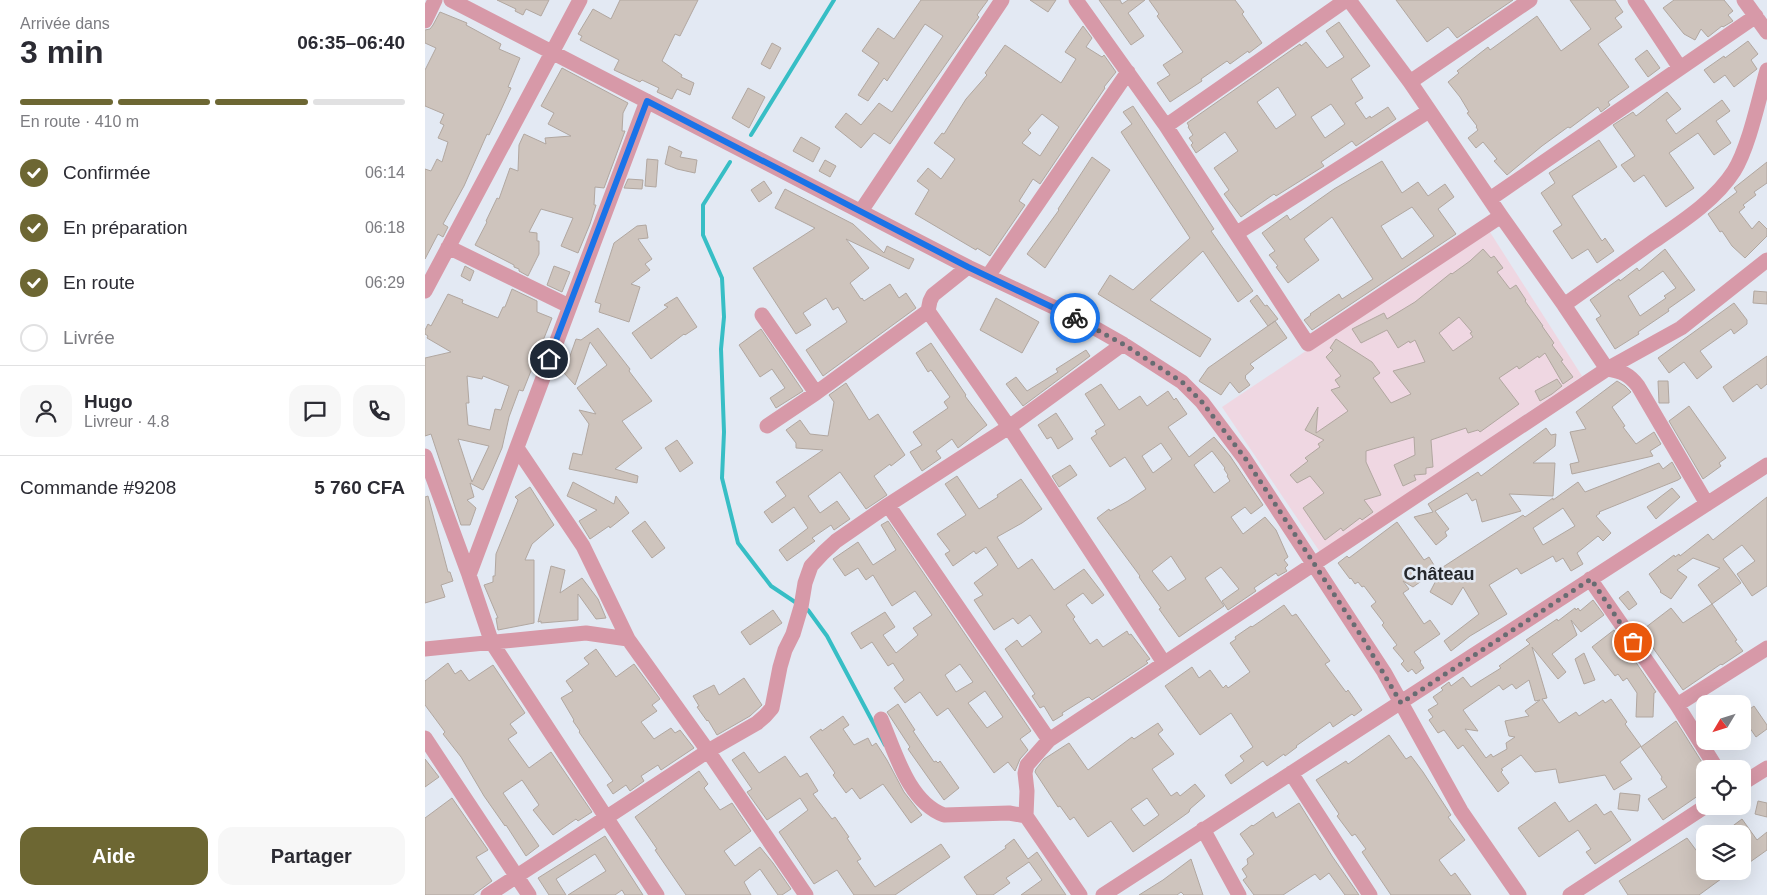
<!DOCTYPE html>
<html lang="fr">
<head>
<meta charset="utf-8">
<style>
	body { margin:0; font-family:Arial,sans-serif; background:#f7f7f7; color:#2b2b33; height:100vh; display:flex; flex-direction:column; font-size:19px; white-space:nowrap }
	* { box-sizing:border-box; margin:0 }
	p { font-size:16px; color:#7c7c81 }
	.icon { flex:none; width:28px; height:28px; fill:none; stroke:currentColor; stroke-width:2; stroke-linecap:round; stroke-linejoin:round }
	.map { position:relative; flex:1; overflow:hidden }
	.panel { display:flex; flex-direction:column; background:#fff; width:425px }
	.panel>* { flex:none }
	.needle { width:32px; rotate:232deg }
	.controls { position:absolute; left:1271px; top:695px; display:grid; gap:10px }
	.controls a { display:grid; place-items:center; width:55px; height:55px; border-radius:10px; background:#fff; box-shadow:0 5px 20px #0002; font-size:25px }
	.pin { position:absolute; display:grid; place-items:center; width:42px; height:42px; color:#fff; margin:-21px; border:2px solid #fff; border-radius:50%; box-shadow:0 1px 5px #0007 }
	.courier { position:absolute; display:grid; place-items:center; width:50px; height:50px; margin:-25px; border:4px solid #1a73e8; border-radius:50%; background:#fff; color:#222; box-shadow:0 1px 6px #0007 }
	.overview em { font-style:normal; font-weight:700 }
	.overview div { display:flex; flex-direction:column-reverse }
	.overview { display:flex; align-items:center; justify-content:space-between; height:85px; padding:0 20px }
	h1 { font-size:32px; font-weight:700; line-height:38px }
	.bar { display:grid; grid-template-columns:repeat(4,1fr); gap:8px 5px; align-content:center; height:60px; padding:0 20px }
	.bar i { height:6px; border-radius:4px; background:#e1e1e2 }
	.bar .current { background:#6d6733 }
	.bar p { grid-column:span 4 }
	.line { display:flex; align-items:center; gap:12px; padding:0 20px; border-top:1px solid #e1e1e2 }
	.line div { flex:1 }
	.round { display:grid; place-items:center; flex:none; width:52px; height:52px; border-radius:15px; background:#f7f7f7 }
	ol { padding:0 20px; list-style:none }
	li { display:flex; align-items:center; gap:15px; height:55px }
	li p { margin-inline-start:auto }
	li .icon { padding:5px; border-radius:50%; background:#6d6733; color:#fff; stroke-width:4 }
	li:last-child { color:#7c7c81 }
	li i { width:28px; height:28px; border:2px solid #e1e1e2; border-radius:50% }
	.primary-button { display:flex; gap:10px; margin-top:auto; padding:10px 20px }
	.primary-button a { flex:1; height:58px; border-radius:15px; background:#6d6733; color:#fff; font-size:20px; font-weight:700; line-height:58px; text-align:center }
	.primary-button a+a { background:#f7f7f7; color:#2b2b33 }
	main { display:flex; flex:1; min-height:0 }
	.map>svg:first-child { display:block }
	.commercial { fill:#efd7e2 }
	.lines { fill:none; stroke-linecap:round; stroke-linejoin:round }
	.stream { stroke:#37bec5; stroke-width:4 }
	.building { fill:#cec4bd; stroke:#b1a7a0; fill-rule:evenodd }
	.minor { stroke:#d799a8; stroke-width:15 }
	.done { stroke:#686c72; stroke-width:5; stroke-dasharray:0 9 }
	.route { stroke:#1a73e8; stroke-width:6 }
	.labels { text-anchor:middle; stroke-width:5; stroke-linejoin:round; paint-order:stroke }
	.quarter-label { font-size:18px; font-weight:bold; fill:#26282c; stroke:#e3e9f3 }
</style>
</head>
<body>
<main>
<section class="panel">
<div class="overview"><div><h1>3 min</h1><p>Arrivée dans</p></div><em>06:35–06:40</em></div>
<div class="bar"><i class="current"></i><i class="current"></i><i class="current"></i><i></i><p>En route · 410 m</p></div>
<ol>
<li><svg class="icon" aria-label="check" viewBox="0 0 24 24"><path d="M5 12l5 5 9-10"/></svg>Confirmée<p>06:14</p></li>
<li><svg class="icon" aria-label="check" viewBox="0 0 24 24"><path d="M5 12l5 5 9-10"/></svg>En préparation<p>06:18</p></li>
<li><svg class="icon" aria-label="check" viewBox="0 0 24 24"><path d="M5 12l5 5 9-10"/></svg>En route<p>06:29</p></li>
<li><i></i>Livrée</li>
</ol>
<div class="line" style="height:90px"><a class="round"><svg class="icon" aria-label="person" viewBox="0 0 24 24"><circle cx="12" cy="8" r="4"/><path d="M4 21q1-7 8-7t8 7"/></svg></a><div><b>Hugo</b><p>Livreur · 4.8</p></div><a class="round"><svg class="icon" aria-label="chat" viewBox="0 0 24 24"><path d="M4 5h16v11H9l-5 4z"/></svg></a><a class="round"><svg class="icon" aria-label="phone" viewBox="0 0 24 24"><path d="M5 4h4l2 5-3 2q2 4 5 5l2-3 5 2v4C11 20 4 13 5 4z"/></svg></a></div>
<div class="line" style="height:65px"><div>Commande #9208</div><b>5 760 CFA</b></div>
<div class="primary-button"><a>Aide</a><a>Partager</a></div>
</section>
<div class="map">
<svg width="1342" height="895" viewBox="0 0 1342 895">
	<rect width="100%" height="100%" fill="#e3e9f3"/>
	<path class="commercial" d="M1063,229L1157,376L895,552L797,407Z"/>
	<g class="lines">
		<path class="stream" d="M326,135L409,0
			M305,162L278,205V235L297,278L299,317L296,349L299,432L297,478L313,543L346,586L373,604
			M379,607L383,610L402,636L460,745"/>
	</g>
	<path class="building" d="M72,0H124L116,16L101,9L98,15L90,11L91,9Z
		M195,0H273L255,36L250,34L237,61L257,75L256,77L269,83L265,95L252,89L247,99L232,92L234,88L217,80L215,82L189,70L194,60L155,40L157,36L153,34L168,9L186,19Z
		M496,0H563L552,15L554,17L465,144L449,133L436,148L410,127L421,113L436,125L454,103L467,112L518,36L500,24L462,81L459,78L443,101L433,95L454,63L437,51L453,28L469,39Z
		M605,0H631L623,12Z
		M674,0H695L697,4L703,0H720L703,13L719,36L706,45Z
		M724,0H810L819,12L817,14L837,43L824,53L823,51L805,64L802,61L776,79L777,81L745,102L732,83L745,75L738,65L758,52L732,16L734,14Z
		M971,0H1088L1032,38L1023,27L1002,42Z
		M1145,0H1190L1198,12L1190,18L1197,27L1173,44L1204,87L1183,102L1185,105L1176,112L1173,107L1145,128L1143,127L1117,146L1082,175L1069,161L1072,159L1058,142L1051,148L1043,138L1053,130L1051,127L1052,126L1042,113L1044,112L1035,97L1023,82L1034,73L1032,71L1054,54L1063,47L1065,50L1112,16L1136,51L1166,29Z
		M1249,0H1299L1308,11L1303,15L1308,21L1298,27L1297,26L1283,37L1276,29L1270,40L1259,34L1238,8Z
		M15,12L42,23L41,25L76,44L74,49L95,58L83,87L86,88L76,110L64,135L62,134L39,186L18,224L23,227L18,237L13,234L0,259V169L6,171L12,159L17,162L23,142L13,138L19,125L15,123L19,114L0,106V70L11,48L0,43V30L5,29L8,25Z
		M914,22L945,66L926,79L938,98L930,103L941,119L945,116L946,118L963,107L971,119L931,146L927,141L924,143L896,162L899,166L851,196L849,194L816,217L799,194L804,190L789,168L813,151L800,132L771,153L766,145L768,143L764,138L768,135L763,127L764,126L762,123L875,44L876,46L881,42L902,68L919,57L901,31ZM853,87L871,115L851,129L832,102ZM906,104L920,124L900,138L886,117Z
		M658,26L667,38L661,47L677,57L679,55L691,72L679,87L680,88L615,184L608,179L594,201L600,205L565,256L552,248L551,250L490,214L504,190L492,181L503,168L516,179L530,159L509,143L517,133L519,134L541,99L562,75L560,73L580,45L636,83L651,59L640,52ZM617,114L634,127L615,156L597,143L606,133L603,130Z
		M1323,41L1333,54L1326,60L1332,69L1309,87L1300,75L1289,83L1279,70L1299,56L1300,58Z
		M347,43L356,48L345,69L336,64Z
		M1222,50L1235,68L1223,77L1210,59Z
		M137,68L203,103L198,113L197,131H200L179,188L170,187L169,205H171L165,224L153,253L136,246L148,218L116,209L104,232L112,233V241H114V254L103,276L94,271V269L89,267V265L50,245L62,222L61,221L72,198L74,199L85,168L93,171L94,145L99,134L121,144L120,138L146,136L123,124L129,113L116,106Z
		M323,88L340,97L324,128L307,118Z
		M1242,92L1256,109L1241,120L1251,134L1297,100L1305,111L1291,121L1306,143L1289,155L1273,133L1244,153L1269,188L1241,207L1219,175L1209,182L1196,165L1210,156L1188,125L1208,112L1211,116Z
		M708,106L789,229L786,231L828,291L813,302L778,251L725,300L786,339L775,357L673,294L685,275L708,290L765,238L696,132L707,124L698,112Z
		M376,137L395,148L388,162L368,151Z
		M1174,140L1192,167L1147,196L1177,241L1180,238L1189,251L1172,263L1163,249L1147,259L1128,231L1137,225L1116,193L1130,183L1124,173Z
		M244,146L257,152L255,157L272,160L270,173L252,169L240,164Z
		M667,157L685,170L620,268L602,254L634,210L633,209Z
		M222,159L233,160L231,187L220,186Z
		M400,160L411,166L405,177L394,171Z
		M957,161L977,193L993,182L1003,196L1020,184L1029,197L1013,209L1031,234L887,330L879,320L886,315L885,314L914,294L917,299L948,279L907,217L879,239L894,260L863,283L851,267L853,266L844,255L850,251L837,233L862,215L865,220L909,189ZM987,207L1009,236L977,259L956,226Z
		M1342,162V183L1329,192L1331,195L1318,205L1320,207L1314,212L1327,229L1334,221L1342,229V236L1320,258L1307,246L1297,231L1295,232L1283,214L1312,192L1309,188Z
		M203,179L218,180L217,189L199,188Z
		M339,181L347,193L334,202L326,190Z
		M360,189L428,224L459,253L462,246L489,259L484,269L421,239L444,268L425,283L436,299L437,298L439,301L465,284L474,298L481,293L491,308L398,376L381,350L422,322L413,307L408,310L401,298L378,313L386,325L371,334L328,268L390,228L350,208Z
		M221,225L223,238L213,239L227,259L220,264L225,270L206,284L215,287L204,322L174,312L176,304L170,302L189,243L212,226Z
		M1058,249L1066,258L1069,256L1078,268L1072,272L1085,289L1091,285L1101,300L1100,301L1118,326H1117L1129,343L1127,345L1138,360L1136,361L1148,377L1138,384L1120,353L1114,358L1113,356L1094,369L1092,366L1074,378L1094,404L1055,432L1053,430L1043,433L1041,428L1006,440L1008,467L1001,468V474L989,475L991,480L978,486L969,465L990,455L989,437L941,451V462L956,495L939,500L948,512L937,520L935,518L918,531L916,528L900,540L878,508L899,493L885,476L872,483L865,475L883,461L880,458L895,447L893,444L899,440L880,430L893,407L891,433L923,411L906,390L915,387L910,380L916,376L901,357L908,350L905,348L911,339L947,362L955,373L948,378L966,403L986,394L968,371L1000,362L990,340L985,343L984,341L973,348L962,330L936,343L927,329L959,313L962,319L990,302L1026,273L1027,274L1045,261ZM1034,317L1047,332L1045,333L1048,337L1028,351L1014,333Z
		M1240,249L1270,290L1243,309L1244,311L1213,332L1214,334L1190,349L1171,319L1176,316L1165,300L1194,279L1195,281L1212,268L1214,271ZM1238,271L1251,288L1239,296L1241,298L1215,316L1203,296Z
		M40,266L49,271L45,281L36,276Z
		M129,266L145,272L137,292L122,285Z
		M87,289L112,301V312L127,318L98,391L94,390L84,417L77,448L64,478L58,490L45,483L49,497L42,500L51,508L45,525H36L6,434L0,436V358L26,352L2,338L3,336L0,334V330L3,324L6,326L23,294L38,300L37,303L73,318L78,307H80ZM42,376L57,379L58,376L84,386L76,410L70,409L65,430L43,425L41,403H44ZM33,439L64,446L47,482Z
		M1329,291L1342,292V304L1328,303Z
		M832,295L840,306L842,305L853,319L843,326L825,301Z
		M252,297L272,327L260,335L259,334L226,359L207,333L243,307L239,305Z
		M571,298L614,322L597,353L555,330Z
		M1309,303L1322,320V324L1309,334L1306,329L1275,351L1287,367L1272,379L1259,362L1244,373L1233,358Z
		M850,321L862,338L825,364L829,368L820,376L821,377L820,378L825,385L814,393L805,382L796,395L774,381L783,368Z
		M173,328L205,369L204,371L227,401L197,421L217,448L190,469L213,476L212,483L144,469L148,453L157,455L164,424L154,410L171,414L152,388L182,365L165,342L150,385L139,373L151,339L156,340Z
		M336,329L378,391L351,408L345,398L360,388L347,369L335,377L314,345Z
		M506,343L541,395L540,396L562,425L533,448L527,439L511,451L516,458L497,471L485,452L497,445L488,432L523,408L519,402L525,397L506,370L503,372L491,353Z
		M661,350L665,356L598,406L581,384L591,377L602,391L633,372L631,369Z
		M1342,356V384L1336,389L1332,384L1308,402L1298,387Z
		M1132,379L1137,386L1127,394L1115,401L1110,391Z
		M1192,381L1200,386L1206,392L1187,407L1200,426L1198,427L1211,444L1229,432L1236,444L1225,451L1228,456L1147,474L1145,464L1154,462L1145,432L1161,429L1151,412Z
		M1233,381H1243L1244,403H1234Z
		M421,383L444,420L453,414L480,455L466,466L465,464L449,476L462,495L441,509L415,472L383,496L395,513L412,501L425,519L409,530L406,525L387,538L390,541L362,561L354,550L383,528L369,507L347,523L339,512L361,496L351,482L398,450L371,448V443L361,430L375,420L385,434L403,436L409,402L404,395Z
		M676,384L694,410L715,396L722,406L743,391L749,400L751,398L762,414L743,427L764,457L789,437L805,456L838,505L826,514L820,507L806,517L818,534L840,517L851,530L863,557L859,560L863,565L860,568L862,571L853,576L851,573L829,588L831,591L803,610L797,601L814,589L796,567L780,578L799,606L754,637L734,609L736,608L714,577L715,576L672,518L684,509L685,511L703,501L721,489L700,457L685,467L666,438L672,434L670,431L680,425L660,394ZM736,443L747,459L728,473L717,456ZM787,451L800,468L799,469L803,475L802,476L805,481L789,493L769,465ZM746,556L761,579L743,591L727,571Z
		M1264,406L1301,458L1294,463L1296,466L1278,479L1244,421Z
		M631,413L648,439L633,449L626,437L622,439L613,425Z
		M1121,428L1126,435L1131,434L1130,446L1108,463H1130L1128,496L1084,494L1096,511L1057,522L1051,499L1047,501L1042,493L1010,511L1024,529L1020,532L1022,536L1011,545L989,517L1008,512L1003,504L1053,472L1056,476Z
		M252,440L268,463L255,472L240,448Z
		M1247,462L1256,478L1253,480L1174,512L1175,513L1171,516L1186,533L1178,541L1173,536L1152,553L1158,564L1146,571L1138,558L1131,562L1128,556L1096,574L1092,568L1064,585L1082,614L1045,636L1026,651L1019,641L1054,614L1038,587L1027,605L1005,592L1018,567L1098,515L1100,517L1128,498V500L1153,482L1160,492L1234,463L1238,469ZM1138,508L1150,526L1118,545L1108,528Z
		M645,465L652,475L634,487L627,476Z
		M532,476L554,509L573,497L572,495L596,479L617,509L597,523L572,537L593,569L607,559L629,590L659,569L679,595L667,604L658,593L641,605L650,617L648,619L665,644L672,639L678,647L702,631L704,635L706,634L725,659L721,661L723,663L667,700L664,697L661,698L637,713L638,715L628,721L619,706L615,708L607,696L610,694L580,649L592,640L597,647L617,632L605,615L593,624L588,618L569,630L549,600L558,595L549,583L573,565L561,547L551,554L549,551L528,566L520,554L525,551L512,534L541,515L520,484Z
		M148,482L189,504L191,496L204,513L185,528L184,526L165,539L154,521L172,510L142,496Z
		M105,487L129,525L107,544L100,560H109V623L73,630L71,618H73L59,585L68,582V576H70L71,554L93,500L90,497Z
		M1247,488L1255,497L1231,519L1222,507Z
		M3,496L23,572H25L28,581L16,585L20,597L0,603V497Z
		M1342,497V586L1327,596L1312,574L1330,561L1317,545L1298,559L1316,583L1287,604L1273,585L1295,568L1268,558L1252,570L1262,577L1246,599L1235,592L1236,591L1224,574L1249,555L1250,557L1254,554L1255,556L1283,534L1288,540Z
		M220,521L240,548L227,558L207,531Z
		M463,521L606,731L595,739L603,750L595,759L590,771L583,762L569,773L523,708L512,716L495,692L480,703L469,688L479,680L468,663L463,666L447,642L436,649L426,633L460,612L470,627L458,635L471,653L493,635L488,628L507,615L490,591L467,606L448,575L441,580L433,568L420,576L408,559L433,542L448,565L471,550L456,525ZM535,664L548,682L531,692L520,675ZM560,691L578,717L562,728L543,703Z
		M972,522L999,560L1004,557L1012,570L988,587L978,581L984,589L978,593L999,624L1005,620L1015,634L989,652L996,661L995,662L999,668L991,674L987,669L983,672L976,664L979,661L968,648L972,645L957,625L959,623L946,606L951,602L939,586L937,587L933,582L930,584L926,578L925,579L913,563L922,556L924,558Z
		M126,566L140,570L135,593L157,578L173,599L181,618L171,619L153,594V620L116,623V621L113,622Z
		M1203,591L1212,604L1204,610L1194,598Z
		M1168,600L1179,615L1156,632L1146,620L1152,635L1127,654L1141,672L1133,679L1107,647L1122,698L1117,699L1134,723L1151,712L1154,716L1178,700L1180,703L1186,699L1202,722L1200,724L1216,746L1195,762L1207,779L1189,790L1180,775L1134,783L1131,769L1110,772L1096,755L1076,769L1078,770L1076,772L1084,783L1073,792L1038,745L1033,749L1019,730L1013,733L1004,720L1008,717L1003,710L1013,704L1008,697L1018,690L1016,688L1024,682L1026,686L1038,677L1046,687L1055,681L1076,668L1074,666L1105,644L1101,640L1132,619L1133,621L1150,608L1151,610L1153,608L1155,611ZM1104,680L1110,701L1115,700L1100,711L1104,716L1080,721L1084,736L1090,737L1081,743L1082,749L1068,757L1066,754L1061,758L1040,729L1053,731L1038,710L1074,685L1078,690L1087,684L1091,689Z
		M1287,604L1312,640L1310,641L1318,651L1297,665L1296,664L1258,690L1216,631L1246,608L1258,623Z
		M859,605L867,616L871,614L905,661L900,664L921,692L923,690L937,710L929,716L927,714L908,727L905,722L871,746L872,747L860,756L859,754L842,766L838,761L806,784L800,775L819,761L815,756L828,747L806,713L775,735L740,686L767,667L774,678L785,670L798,688L801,685L803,688L825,672L805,643L811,639L810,637L826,626L827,627Z
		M348,610L357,623L325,645L316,632Z
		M1189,630L1231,692L1229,693L1228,717H1211L1212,693L1202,678L1198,681L1193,674L1190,676L1167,647Z
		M171,649L191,677L209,664L235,699L227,705L232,711L216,722L229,739L246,728L250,733L255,730L269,748L236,770L233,765L216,776L219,781L205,791L201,785L188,794L182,785L188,781L154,732L155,731L148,721L149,720L136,698L148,691L141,681L164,664L159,658Z
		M1159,653L1170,680L1159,684L1150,659Z
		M23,663L30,674L36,670L44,681L68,665L100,713L85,724L92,733L83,739L104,768L126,752L167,812L153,821L151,819L128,835L108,810L114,805L97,780L78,793L114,846L101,856L81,825L80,826L59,796L36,757L18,734L20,732L0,705V681Z
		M319,678L337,705L325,716L292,735L283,720L282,721L272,707L274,706L268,696L289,685L294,695Z
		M473,704L490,730L488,731L509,762L511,761L513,763L515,761L534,788L519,800L483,749L485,747L462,712Z
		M1329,706L1342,725V729L1331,737L1318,718V714Z
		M418,716L424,725L418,729L429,745L443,738L447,746L451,743L462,760L479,792L497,815L486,823L458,784L435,799L427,788L421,793L408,775L410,773L385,737L396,729L397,731Z
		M1251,721L1280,767V791L1238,820L1223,799L1242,787L1236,779L1237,777L1216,747Z
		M733,723L738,730L733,734L749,754L727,769L746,796L752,792L755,796L770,784L780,796L765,809L764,812L708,852L686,821L663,837L649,817L645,820L635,806L633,807L610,772L611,769L619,759L644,743L663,770L707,737L709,739ZM722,798L734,815L719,826L706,809Z
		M964,735L981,759L986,756L998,772L1026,815L1023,817L1040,840L1014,860L1026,876L1030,873L1046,895H966L937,852L941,849L930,834L927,836L912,816L914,814L891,780L921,761L923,764Z
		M319,752L334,773L360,756L375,777L382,773L393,791L388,794L407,819L410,817L424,837L422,838L436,859L432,861L450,887L516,844L525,857L470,895H429L412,870L389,884L354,832L383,810L375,798L342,820L322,792L327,789L307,760Z
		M0,759L14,777L0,787Z
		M274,771L283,784L279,788L295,810L307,803L326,831L299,851L310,866L335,847L348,863L366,889L357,895H353L335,869L319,882L326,895H261L230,850L232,849L210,817Z
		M1195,793L1215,795L1213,811L1193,809Z
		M27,798L63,850L51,857L67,881L48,895H0V818Z
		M1333,801L1342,803V817L1330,814Z
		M1130,802L1144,822L1171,804L1179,815L1186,811L1206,840L1170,864L1161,852L1166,849L1153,830L1114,857L1093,828Z
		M874,803L907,856L934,895H920L904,873L895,880L890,874L858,895H829L818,880L822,877L817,869L823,864L822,859L829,854L815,834L827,825L828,826L848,812L851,818Z
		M1317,819L1332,840L1342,832V850L1318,867V834H1297Z
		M180,836L218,895H200L197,890L190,895H143L181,871L170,854L131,879L141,895H124L113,878Z
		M1262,838L1280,862V871H1307L1274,895H1203L1194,881Z
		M589,839L603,859L612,852L641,895H596L617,880L604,862L581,878L585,883L568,895H552L539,877L581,848L580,846Z
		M766,859L778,895H759L756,892L752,895H714L738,880Z"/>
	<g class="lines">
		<path class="minor" d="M26,0L543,267L654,319L698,344L757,382L777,402L819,458L959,672L1036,811L1094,895
			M651,0L741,126L883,344L1076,216
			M924,0L985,82L1076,216L1139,305L1182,369C1196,371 1204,374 1213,386L1282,504
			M1210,0L1255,68
			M1319,0L1342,32
			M0,21L10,0
			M985,82L1105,0
			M741,126L921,0
			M1065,199L1331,16
			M436,211L577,0
			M812,233L1004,111
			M23,247L144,306
			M543,267L508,295L505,301L503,311L584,427L739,663
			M563,276L703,72
			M0,291L155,0
			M1139,305C1168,284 1197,264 1226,243C1255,223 1290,201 1309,171C1324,147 1334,98 1342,70
			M337,315L391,393
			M342,426L391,393L503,311
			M92,448L158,546L203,639L283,751L381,895
			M0,456L44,575L67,643L232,895
			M463,505L624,740
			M44,575L222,101
			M1165,579L1252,705L1292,769
			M0,649L161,633L203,639
			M1252,705L1342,648
			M456,719C470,751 483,802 519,815L584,813L601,816
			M0,738L104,895
			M866,773L945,895
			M1318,783L1342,768
			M778,829L814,895
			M63,895L283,751L332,723L340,716L347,708L355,667L360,650L368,634L376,607L380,583L386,566L398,553L411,541L463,505L584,427L698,344
			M655,895L601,816L602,791L600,773L602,765L624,740L1182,369L1256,328L1342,260
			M678,895L1342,465
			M1145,895L1281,806"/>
	</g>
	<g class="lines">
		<path class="done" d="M650,318L698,344L757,382L777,402L820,458L937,637L976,703L1166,579L1208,642"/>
		<path class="route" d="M124,359L222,101L543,267L650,318"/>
	</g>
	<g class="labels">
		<g class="quarter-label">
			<text x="1014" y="580">Château</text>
		</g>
	</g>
</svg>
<div class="controls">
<a><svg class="needle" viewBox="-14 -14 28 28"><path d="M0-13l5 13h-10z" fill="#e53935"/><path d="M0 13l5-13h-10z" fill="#7c7c81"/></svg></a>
<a><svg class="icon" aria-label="locate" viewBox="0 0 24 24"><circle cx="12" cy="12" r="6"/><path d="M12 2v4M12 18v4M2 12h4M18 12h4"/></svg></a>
<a><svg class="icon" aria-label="layers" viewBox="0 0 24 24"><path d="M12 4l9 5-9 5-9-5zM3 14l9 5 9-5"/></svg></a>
</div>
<div class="pin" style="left:1208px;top:642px;background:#ea580c"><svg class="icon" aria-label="bag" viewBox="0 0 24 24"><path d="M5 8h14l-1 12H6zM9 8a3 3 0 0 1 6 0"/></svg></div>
<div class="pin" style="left:124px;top:359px;background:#1f2937"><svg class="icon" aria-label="home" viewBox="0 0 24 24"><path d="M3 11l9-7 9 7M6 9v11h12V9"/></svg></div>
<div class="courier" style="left:650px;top:318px"><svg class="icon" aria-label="bike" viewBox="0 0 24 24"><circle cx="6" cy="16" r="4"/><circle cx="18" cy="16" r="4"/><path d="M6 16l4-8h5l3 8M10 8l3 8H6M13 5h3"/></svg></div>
</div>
</main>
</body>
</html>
